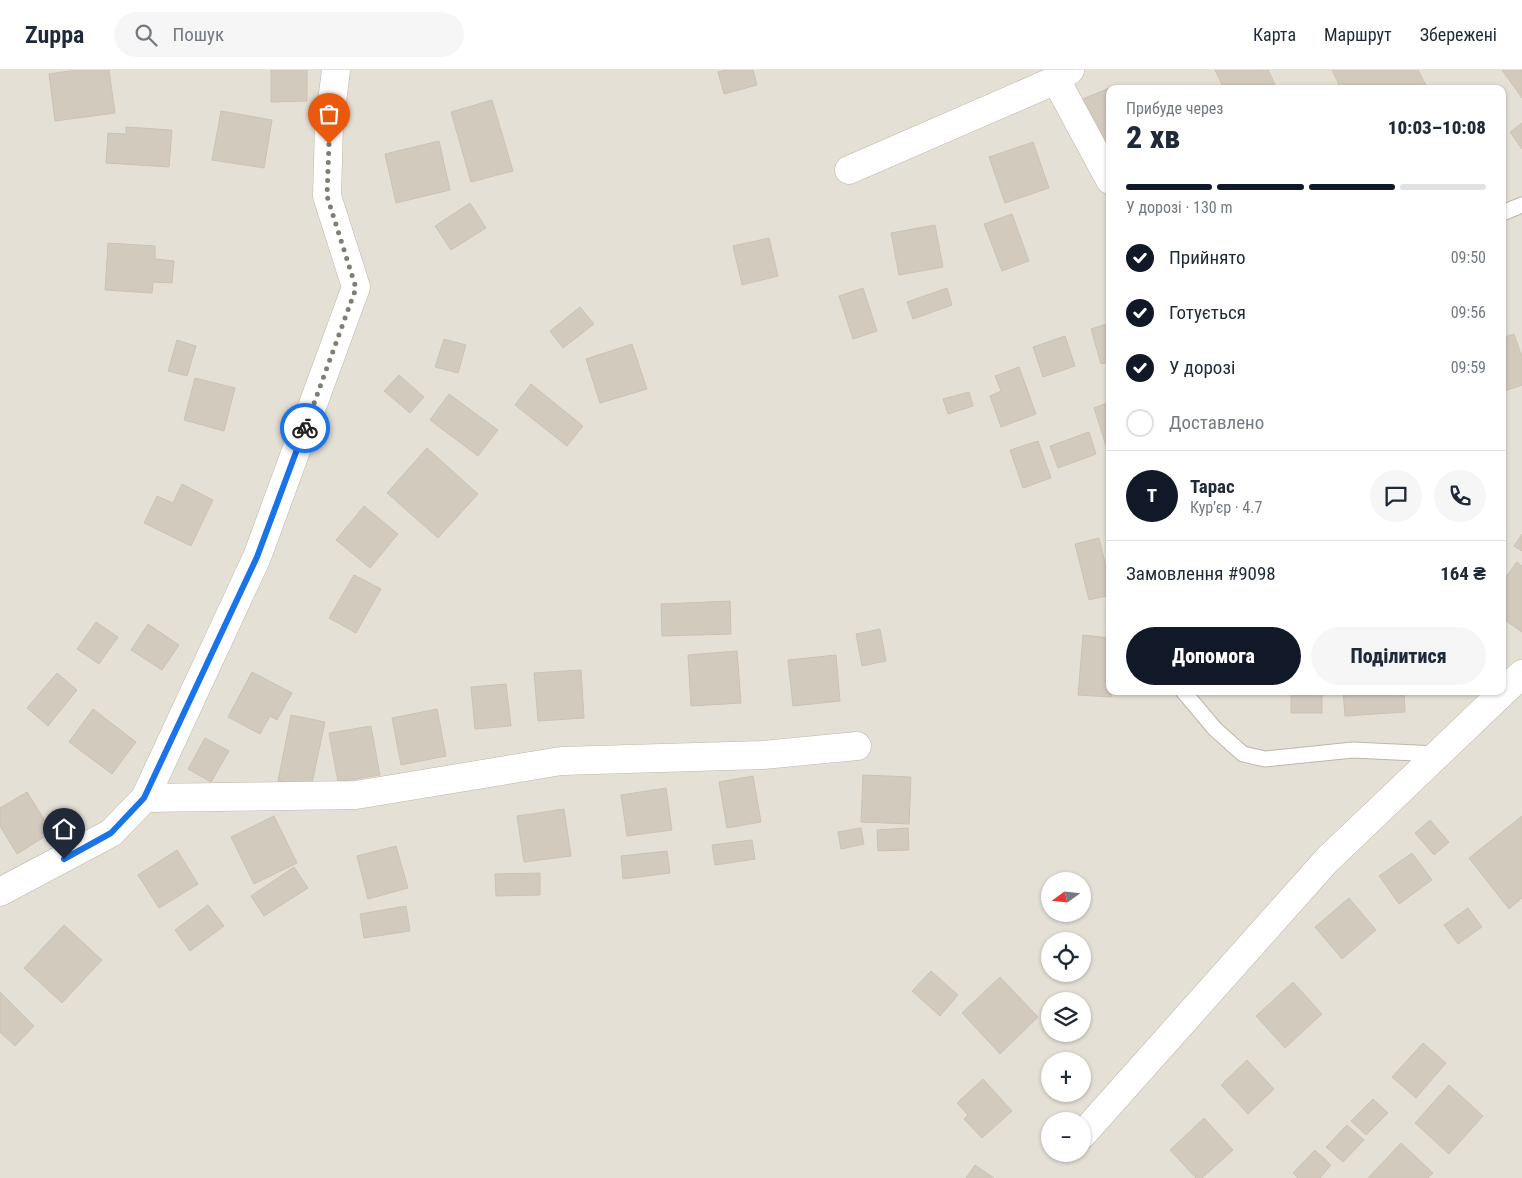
<!DOCTYPE html>
<html lang="uk">
<head>
<meta charset="utf-8">
<style>
	body { margin:0; font-family:"Roboto Condensed",sans-serif; background:#f6f6f7; color:#1f2937; height:100vh; display:flex; flex-direction:column; font-size:19px; white-space:nowrap }
	* { box-sizing:border-box; margin:0 }
	p { font-size:16px; color:#747a83 }
	.icon { flex:none; width:28px; height:28px; fill:none; stroke:currentColor; stroke-width:2; stroke-linecap:round; stroke-linejoin:round }
	.map { position:relative; flex:1; overflow:hidden }
	.drawer { position:absolute; left:1106px; top:15px; width:400px; height:610px; display:flex; flex-direction:column; background:#fff; border-radius:10px; box-shadow:0 1px 4px #0004 }
	.drawer>* { flex:none }
	.needle { width:32px; rotate:255deg }
	.controls { position:absolute; left:1041px; top:802px; display:grid; gap:10px }
	.controls a { display:grid; place-items:center; width:50px; height:50px; border-radius:50%; background:#fff; box-shadow:0 1px 4px #0004; font-size:25px }
	.pin { position:absolute; display:grid; place-items:center; width:42px; height:42px; color:#fff; margin:-51px -21px; border-radius:50% 50% 50% 0; rotate:-45deg; box-shadow:0 0 5px #0007 }
	.pin .icon { rotate:45deg }
	.courier { position:absolute; display:grid; place-items:center; width:50px; height:50px; margin:-25px; border:4px solid #1a73e8; border-radius:50%; background:#fff; color:#222; box-shadow:0 1px 6px #0007 }
	.head em { font-style:normal; font-weight:800 }
	.head div { display:flex; flex-direction:column-reverse }
	.head { display:flex; align-items:center; justify-content:space-between; height:85px; padding:0 20px }
	h1 { font-size:32px; font-weight:800; line-height:38px }
	.bar { display:grid; grid-template-columns:repeat(4,1fr); gap:8px 5px; align-content:center; height:60px; padding:0 20px }
	.bar i { height:6px; border-radius:4px; background:#e0e1e3 }
	.bar .on { background:#111827 }
	.bar p { grid-column:span 4 }
	.line { display:flex; align-items:center; gap:12px; padding:0 20px; border-top:1px solid #e0e1e3 }
	.line div { flex:1 }
	.round { display:grid; place-items:center; flex:none; width:52px; height:52px; border-radius:26px; background:#f6f6f7 }
	ol { padding:0 20px; list-style:none }
	li { display:flex; align-items:center; gap:15px; height:55px }
	li p { margin-inline-start:auto }
	li .icon { padding:5px; border-radius:50%; background:#111827; color:#fff; stroke-width:4 }
	li:last-child { color:#747a83 }
	li i { width:28px; height:28px; border:2px solid #e0e1e3; border-radius:50% }
	.action { display:flex; gap:10px; margin-top:auto; padding:10px 20px }
	.action a { flex:1; height:58px; border-radius:30px; background:#111827; color:#fff; font-size:20px; font-weight:800; line-height:58px; text-align:center }
	.action a+a { background:#f6f6f7; color:#1f2937 }
	header { display:flex; align-items:center; gap:30px; box-sizing:border-box; height:70px; padding:0 25px; background:#fff; border-bottom:1px solid #e0e1e3 }
	header strong { font-size:24px }
	nav { display:flex; gap:28px; margin-inline-start:auto; font-size:18px }
	.search { width:350px; height:45px; background:#f6f6f7; display:flex; align-items:center; gap:12px; box-sizing:border-box; padding:0 18px; border-radius:28px; color:#747a83; font-size:19px }
	.map>svg:first-child { display:block }
	.residential { fill:#e5e0d6; fill-rule:evenodd }
	.building { fill:#d3cabe; stroke:#cdc2b1 }
	.lines { fill:none; stroke-linecap:round; stroke-linejoin:round }
	.service-casing { stroke:#bdb6aa; stroke-width:17 }
	.minor-casing { stroke:#bdb6aa; stroke-width:29 }
	.service { stroke:#fff; stroke-width:15 }
	.minor { stroke:#fff; stroke-width:28 }
	.done { stroke:#817d75; stroke-width:5; stroke-dasharray:0 9 }
	.route { stroke:#1a73e8; stroke-width:6 }
</style>
</head>
<body>
<header>
<strong>Zuppa</strong>
<div class="search"><svg class="icon" aria-label="search" viewBox="0 0 24 24"><circle cx="10" cy="10" r="6"/><path d="M15 15l6 6"/></svg>Пошук</div>
<nav><a>Карта</a><a>Маршрут</a><a>Збережені</a></nav>
</header>
<div class="map">
<svg width="1522" height="1108" viewBox="0 0 1522 1108">
	<rect width="100%" height="100%" fill="#f2efe7"/>
	<path class="residential" d="M0,0H1522V1108H0ZM1110,19H1502V621H1110ZM1050,811H1082V844H1050ZM1050,871H1082V904H1050ZM1050,931H1082V964H1050ZM1050,991H1082V1024H1050ZM1050,1051H1082V1084H1050Z"/>
	<path class="building" d="M76,0H109L115,43L55,51L49,4Z
		M271,0H307V31L271,32Z
		M727,0H753L757,15L724,24L718,2Z
		M1215,0H1268L1275,14L1265,19H1224Z
		M1332,0H1418L1428,19H1341Z
		M1502,0H1522V28Z
		M1117,15L1119,19H1110V71L1099,75L1080,30Z
		M492,30L513,101L471,112L451,42Z
		M221,41L272,50L264,98L212,90Z
		M1522,53V79L1510,62Z
		M126,57L172,60L169,97L106,93L108,63L126,64Z
		M439,71L450,120L396,133L385,84Z
		M1033,72L1049,118L1005,133L989,87Z
		M470,133L486,158L451,180L435,156Z
		M1012,144L1029,191L1002,201L984,154Z
		M935,155L943,197L899,205L891,163Z
		M769,168L778,206L742,215L733,176Z
		M108,173L155,176V189L174,191L172,213L153,212L152,223L105,220Z
		M863,218L877,261L853,269L839,226Z
		M947,218L952,235L913,249L907,232Z
		M580,237L594,254L563,278L550,261Z
		M1110,253V292L1101,294L1091,259Z
		M1514,264L1522,287V315L1502,322V268Z
		M1065,266L1075,296L1043,307L1033,277Z
		M444,269L466,275L458,303L435,297Z
		M177,270L196,276L187,306L168,301Z
		M632,274L647,319L600,333L586,289Z
		M1019,297L1036,344L1001,357L990,326L1001,321L995,306Z
		M399,305L424,327L410,343L384,321Z
		M195,308L235,318L224,361L184,350Z
		M531,314L583,356L567,376L515,335Z
		M969,322L973,336L948,344L943,329Z
		M449,324L498,360L478,386L430,350Z
		M1110,332V381L1108,382L1094,338Z
		M1089,362L1096,384L1058,398L1050,376Z
		M1038,371L1051,408L1023,418L1010,380Z
		M427,378L478,424L438,468L387,423Z
		M182,414L213,430L191,476L144,453L157,426L173,433Z
		M364,436L398,464L370,498L336,470Z
		M1522,464V481L1514,476Z
		M1099,468L1110,514V525L1089,530L1075,474Z
		M1517,492L1522,496V562L1502,548V512Z
		M354,505L381,519L356,563L329,548Z
		M730,531L731,564L662,566L661,534Z
		M96,552L118,567L99,594L77,579Z
		M148,554L179,575L162,600L131,580Z
		M880,559L886,591L862,596L856,564Z
		M1083,565L1110,568L1111,627L1078,625Z
		M737,581L741,633L691,636L688,585Z
		M836,585L840,631L793,636L788,590Z
		M581,600L584,648L538,651L534,603Z
		M252,602L292,623L277,650L270,646L260,664L228,647Z
		M57,603L77,620L48,656L27,638Z
		M506,614L511,656L475,659L471,617Z
		M1291,621H1322V643H1291Z
		M1343,621H1404L1405,642L1345,646Z
		M93,639L136,672L112,704L69,672Z
		M437,639L446,686L401,695L392,648Z
		M291,645L325,652L311,718L278,711Z
		M371,656L380,705L338,712L329,663Z
		M205,668L229,681L211,712L188,699Z
		M863,705L911,707L909,754L861,752Z
		M753,706L761,752L727,758L719,712Z
		M666,718L672,760L627,766L621,725Z
		M27,722L52,762L17,784L0,756V738Z
		M564,739L571,786L524,792L517,746Z
		M274,746L297,793L254,814L231,767Z
		M1522,746V828L1509,839L1469,788Z
		M1430,750L1449,772L1434,785L1415,763Z
		M861,758L864,774L841,779L838,762Z
		M908,758L909,780L878,781L877,760Z
		M752,770L755,789L715,795L712,775Z
		M396,776L408,818L368,829L357,786Z
		M177,780L198,814L159,838L138,805Z
		M667,781L670,803L623,809L621,786Z
		M1412,783L1432,810L1399,834L1379,806Z
		M294,797L308,818L264,846L251,826Z
		M540,803V825L496,826L495,804Z
		M1349,828L1376,860L1342,889L1315,857Z
		M208,835L224,856L190,881L175,860Z
		M406,836L410,861L364,868L360,844Z
		M1468,838L1482,857L1458,874L1444,855Z
		M64,855L102,890L62,933L24,898Z
		M931,901L958,925L940,946L912,921Z
		M1000,907L1038,947L1000,984L962,943Z
		M1293,912L1322,944L1285,978L1256,946Z
		M0,922L34,956L15,976L0,962Z
		M1423,973L1446,993L1416,1028L1392,1007Z
		M1247,990L1274,1019L1248,1044L1221,1015Z
		M983,1009L1012,1041L982,1068L964,1049L968,1045L957,1033Z
		M1449,1015L1483,1046L1449,1084L1415,1053Z
		M1373,1029L1388,1043L1366,1065L1351,1051Z
		M1204,1048L1233,1080L1202,1108H1196L1170,1080Z
		M1347,1055L1364,1070L1343,1092L1326,1077Z
		M1401,1073L1433,1103L1428,1108H1368Z
		M1315,1080L1331,1095L1320,1108H1298L1293,1103Z
		M975,1095L994,1108H966Z"/>
	<g class="lines">
		<g class="service-casing">
			<path id="service" d="M1502,143L1522,135
				M1183,621L1215,659L1243,684L1265,689L1353,680L1437,684"/>
		</g>
		<g class="minor-casing">
			<path id="minor" d="M1056,10L1110,110
				M849,100L1056,10L1070,0
				M145,728L356,725L561,691L763,685L857,676
				M0,822L111,763L145,728L257,487L356,217L327,126L329,56L336,0
				M1082,1065L1327,790L1522,604"/>
		</g>
		<use href="#service" class="service"/>
		<use href="#minor" class="minor"/>
	</g>
	<g class="lines">
		<path class="done" d="M305,358L356,218L327,126L329,74"/>
		<path class="route" d="M64,789L111,763L144,728L257,487L305,358"/>
	</g>
</svg>
<div class="controls">
<a><svg class="needle" viewBox="-14 -14 28 28"><path d="M0-13l5 13h-10z" fill="#e53935"/><path d="M0 13l5-13h-10z" fill="#747a83"/></svg></a>
<a><svg class="icon" aria-label="locate" viewBox="0 0 24 24"><circle cx="12" cy="12" r="6"/><path d="M12 2v4M12 18v4M2 12h4M18 12h4"/></svg></a>
<a><svg class="icon" aria-label="layers" viewBox="0 0 24 24"><path d="M12 4l9 5-9 5-9-5zM3 14l9 5 9-5"/></svg></a>
<a>+</a>
<a>−</a>
</div>
<div class="pin" style="left:329px;top:74px;background:#ea580c"><svg class="icon" aria-label="bag" viewBox="0 0 24 24"><path d="M5 8h14l-1 12H6zM9 8a3 3 0 0 1 6 0"/></svg></div>
<div class="pin" style="left:64px;top:789px;background:#1f2937"><svg class="icon" aria-label="home" viewBox="0 0 24 24"><path d="M3 11l9-7 9 7M6 9v11h12V9"/></svg></div>
<div class="courier" style="left:305px;top:358px"><svg class="icon" aria-label="bike" viewBox="0 0 24 24"><circle cx="6" cy="16" r="4"/><circle cx="18" cy="16" r="4"/><path d="M6 16l4-8h5l3 8M10 8l3 8H6M13 5h3"/></svg></div>
<section class="drawer">
<div class="head"><div><h1>2 хв</h1><p>Прибуде через</p></div><em>10:03–10:08</em></div>
<div class="bar"><i class="on"></i><i class="on"></i><i class="on"></i><i></i><p>У дорозі · 130 m</p></div>
<ol>
<li><svg class="icon" aria-label="check" viewBox="0 0 24 24"><path d="M5 12l5 5 9-10"/></svg>Прийнято<p>09:50</p></li>
<li><svg class="icon" aria-label="check" viewBox="0 0 24 24"><path d="M5 12l5 5 9-10"/></svg>Готується<p>09:56</p></li>
<li><svg class="icon" aria-label="check" viewBox="0 0 24 24"><path d="M5 12l5 5 9-10"/></svg>У дорозі<p>09:59</p></li>
<li><i></i>Доставлено</li>
</ol>
<div class="line" style="height:90px"><b class="round" style="background:#111827;color:#fff">Т</b><div><b>Тарас</b><p>Кур’єр · 4.7</p></div><a class="round"><svg class="icon" aria-label="chat" viewBox="0 0 24 24"><path d="M4 5h16v11H9l-5 4z"/></svg></a><a class="round"><svg class="icon" aria-label="phone" viewBox="0 0 24 24"><path d="M5 4h4l2 5-3 2q2 4 5 5l2-3 5 2v4C11 20 4 13 5 4z"/></svg></a></div>
<div class="line" style="height:65px"><div>Замовлення #9098</div><b>164 ₴</b></div>
<div class="action"><a>Допомога</a><a>Поділитися</a></div>
</section>
</div>
</body>
</html>
